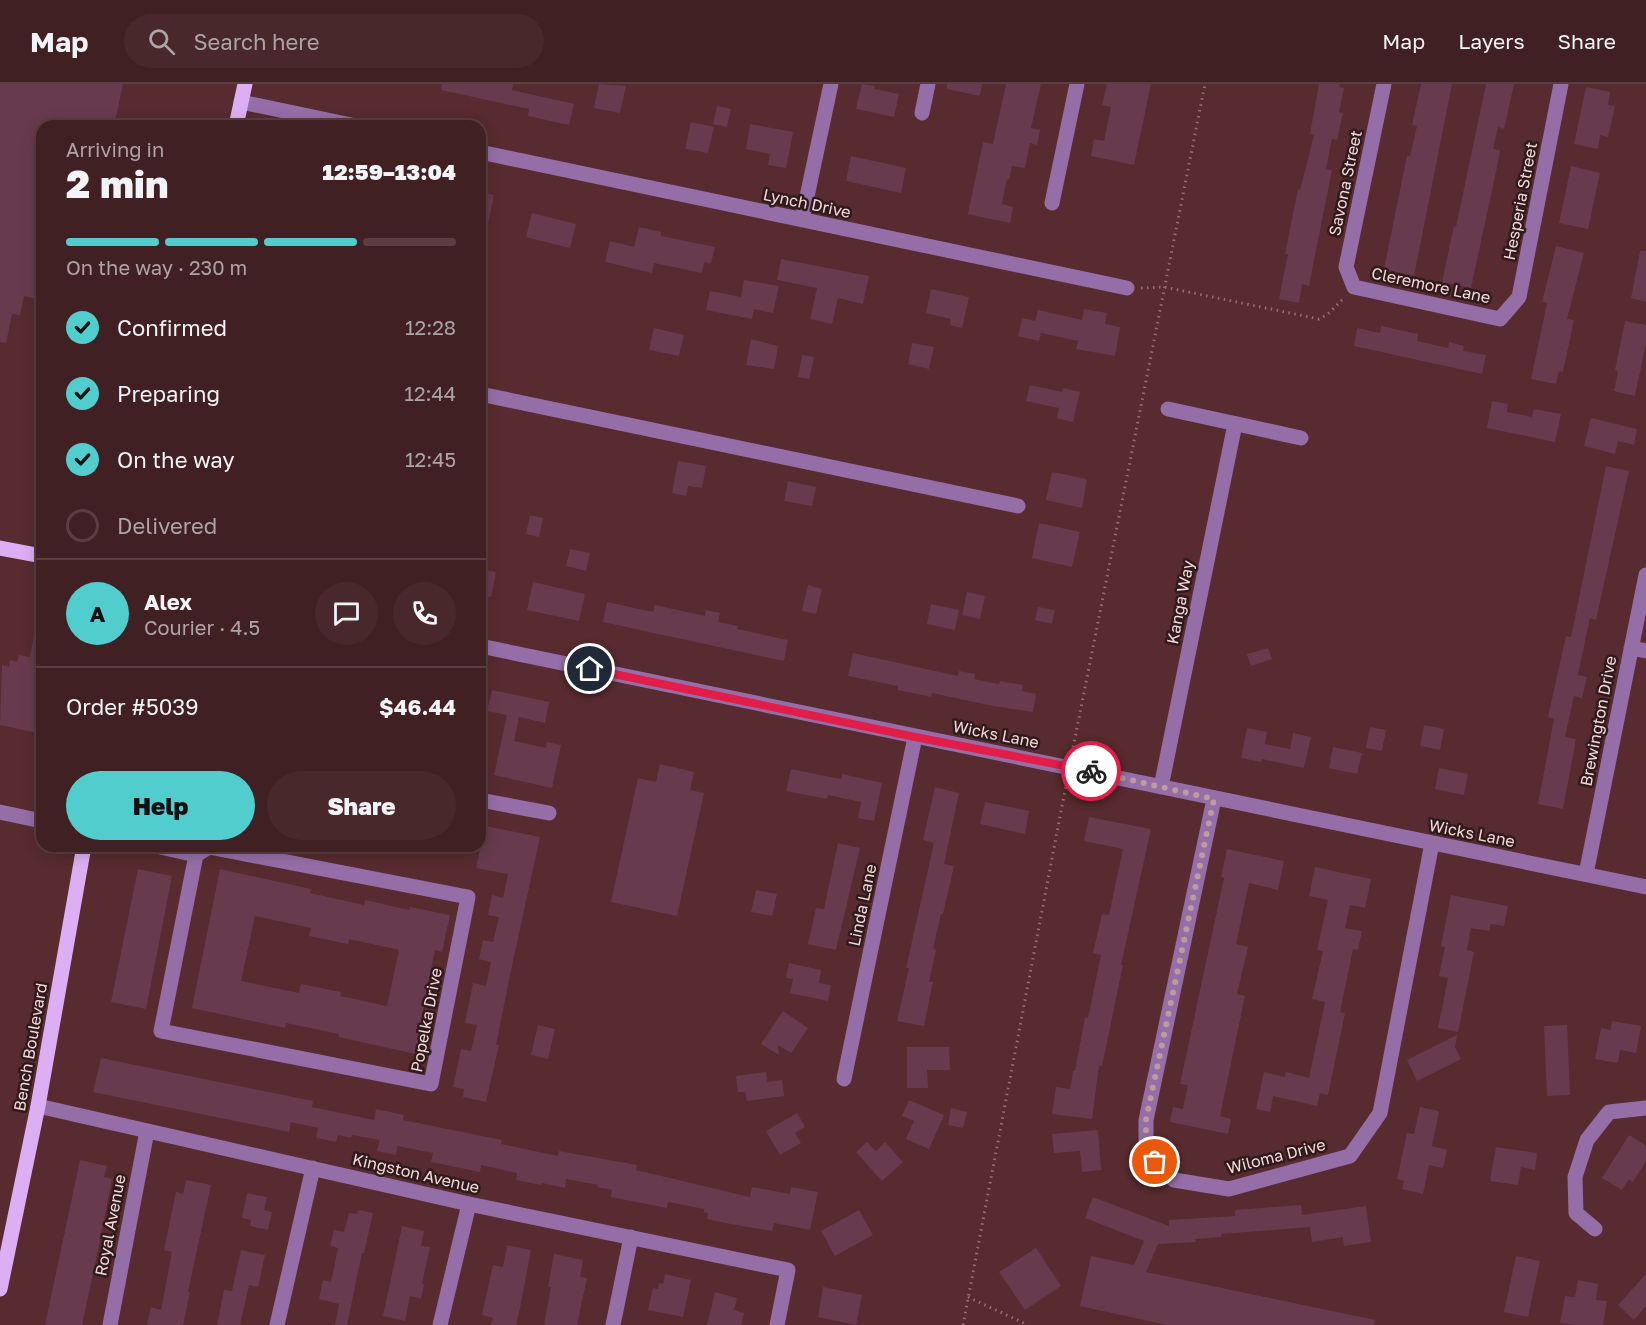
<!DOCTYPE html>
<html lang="en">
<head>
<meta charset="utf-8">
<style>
	body { margin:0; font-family:"Golos Text",sans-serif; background:#48282b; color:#f1f3f6; height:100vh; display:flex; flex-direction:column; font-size:22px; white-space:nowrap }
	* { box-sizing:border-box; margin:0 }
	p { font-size:20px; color:#aea3a6 }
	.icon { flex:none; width:33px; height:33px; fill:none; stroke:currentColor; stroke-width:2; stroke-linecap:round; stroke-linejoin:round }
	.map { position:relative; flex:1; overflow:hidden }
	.sheet { position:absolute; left:36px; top:36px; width:450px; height:732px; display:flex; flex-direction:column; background:#412023; border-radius:18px; box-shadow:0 3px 15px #0003,0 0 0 2px #5a3e41 }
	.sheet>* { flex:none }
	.pin { position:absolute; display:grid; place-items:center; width:51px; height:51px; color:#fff; margin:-26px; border:3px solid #fff; border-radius:50%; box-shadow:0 2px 6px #0007 }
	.courier { position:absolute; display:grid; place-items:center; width:60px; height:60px; margin:-30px; border:4px solid #e11d48; border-radius:50%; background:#fff; color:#222; box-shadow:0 2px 8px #0007 }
	.summary em { font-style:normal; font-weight:800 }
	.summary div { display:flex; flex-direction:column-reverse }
	.summary { display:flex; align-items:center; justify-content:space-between; height:102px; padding:0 30px }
	h1 { font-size:39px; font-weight:800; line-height:45px }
	.bar { display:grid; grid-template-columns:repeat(4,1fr); gap:9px 6px; align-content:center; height:72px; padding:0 30px }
	.bar i { height:8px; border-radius:4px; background:#5a3e41 }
	.bar .active { background:#52cdcd }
	.bar p { grid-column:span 4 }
	.line { display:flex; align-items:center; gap:15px; padding:0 30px; border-top:2px solid #5a3e41 }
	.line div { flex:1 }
	.round { display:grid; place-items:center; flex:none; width:63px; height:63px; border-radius:32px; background:#48282b }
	ol { padding:0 30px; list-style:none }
	li { display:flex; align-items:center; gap:18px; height:66px }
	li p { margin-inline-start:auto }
	li .icon { padding:6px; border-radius:50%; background:#52cdcd; color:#111; stroke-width:4 }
	li:last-child { color:#aea3a6 }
	li i { width:33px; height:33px; border:3px solid #5a3e41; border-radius:50% }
	.action { display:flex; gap:12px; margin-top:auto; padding:12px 30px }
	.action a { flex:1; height:69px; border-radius:36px; background:#52cdcd; color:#111; font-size:24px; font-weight:800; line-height:69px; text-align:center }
	.action a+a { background:#48282b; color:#f1f3f6 }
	header { display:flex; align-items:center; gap:36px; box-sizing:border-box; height:84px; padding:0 30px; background:#412023; border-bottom:2px solid #5a3e41 }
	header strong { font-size:28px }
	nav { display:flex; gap:33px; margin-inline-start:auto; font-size:21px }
	.search { width:420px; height:54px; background:#48282b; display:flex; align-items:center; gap:15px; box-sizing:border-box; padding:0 21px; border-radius:33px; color:#aea3a6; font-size:22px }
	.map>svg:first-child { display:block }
	.building { fill:#673b4d; fill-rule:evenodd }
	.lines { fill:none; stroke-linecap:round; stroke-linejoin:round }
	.path { stroke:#956f72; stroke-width:3; stroke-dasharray:1.5 4.5; stroke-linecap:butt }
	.minor { stroke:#956ea7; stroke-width:15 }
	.major { stroke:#deaef4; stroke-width:15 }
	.done { stroke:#be9b9e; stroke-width:6; stroke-dasharray:0 10.8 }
	.route { stroke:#e11d48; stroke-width:8 }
	.labels { text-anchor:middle; stroke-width:5; stroke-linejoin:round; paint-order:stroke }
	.street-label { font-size:16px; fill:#f6d8d9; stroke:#2f1b1c }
</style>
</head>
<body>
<header>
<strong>Map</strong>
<div class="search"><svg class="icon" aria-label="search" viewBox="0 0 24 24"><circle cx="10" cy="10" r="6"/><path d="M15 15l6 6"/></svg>Search here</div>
<nav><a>Map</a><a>Layers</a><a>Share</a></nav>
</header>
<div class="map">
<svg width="1646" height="1241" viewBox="0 0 1646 1241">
	<rect width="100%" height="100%" fill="#572b2f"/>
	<path class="building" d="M0,0H123L114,42H42V216L24,212L20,231L12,230L6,259L0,258Z
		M442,0H513L512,6L574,20L569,41L528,32L529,25L441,6Z
		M599,0L626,2L620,29L594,24Z
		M862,0L875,2L874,5L899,10L894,33L856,25Z
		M947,0H982L980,12L947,5Z
		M1006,0H1041L1031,44L1040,46L1037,61L1030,59L1025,84L1012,82L1009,95H1007L1002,120L1013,123L1010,139L968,130L983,58L993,60Z
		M1107,0H1151L1134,81L1091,72L1094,55L1104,57L1111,23L1102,21Z
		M1319,0H1340L1339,3L1344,4L1339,28L1343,29L1337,56L1332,55L1326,85L1332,86L1309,202L1302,200L1299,219L1279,215L1288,170H1285L1298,105L1300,106L1314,51L1310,50Z
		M1421,0H1452L1414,192L1384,185L1407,72H1410L1417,42L1412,41Z
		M1486,0H1514L1504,45L1498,43L1493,65L1500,66L1497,83L1471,204L1442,198L1454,142L1456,143Z
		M1586,3L1610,8L1608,21L1615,22L1608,53L1600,51L1598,65L1574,60Z
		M717,22L731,25L727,43L713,40Z
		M691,38L714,43L708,69L685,65Z
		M750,40L793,48L786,84L768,81L770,70L746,65Z
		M851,72L906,84L901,109L846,97Z
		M1571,82L1600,89L1588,145L1559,139Z
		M480,108L494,111L485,154L480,153Z
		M532,129L576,140L570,164L526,153Z
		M639,143L661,148V152L715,163L711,179L704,178L702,189L654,179L652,189L605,178L610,157L634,163Z
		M1556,162L1584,169L1567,235L1574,236L1563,288L1559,287L1556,300L1531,295L1547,219L1542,218Z
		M1640,167H1646V218L1631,214Z
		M781,175L869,192L863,220L838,214L832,240L810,235L817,204L777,196Z
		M744,196L779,202L773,229L754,225L752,235L706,226L710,207L741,213Z
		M931,205L969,213L962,244L950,241L951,235L926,229Z
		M1084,225L1107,229L1105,240L1120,243L1115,272L1076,265L1078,257L1041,249L1039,257L1018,252L1022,234L1035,237L1038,226L1082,236Z
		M1625,237L1646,241V259L1635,312L1614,307L1618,287L1615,286Z
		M1381,242L1418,250L1417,257L1448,264L1449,258L1464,262L1463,267L1486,271L1482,290L1354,262L1357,244L1380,249Z
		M654,244L684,251L679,272L649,266Z
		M751,255L778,262L774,285L746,281Z
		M912,259L934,263L929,285L908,280Z
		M802,271L814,273L809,295L798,293Z
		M1030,301L1062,308L1063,304L1080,308L1073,338L1057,334L1059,324L1026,317Z
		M1492,317L1508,320L1507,328L1532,333L1534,325L1561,330L1555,358L1487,344Z
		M1591,334L1637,345L1634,361L1618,357L1615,370L1584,362Z
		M678,377L706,382L702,404L688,402L686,412L672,409Z
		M1606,382L1629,387L1596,536L1590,534L1578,591L1587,593L1582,614L1574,612L1565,653L1576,655L1563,725L1538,720L1554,635L1548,633L1566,552L1571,553Z
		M1052,388L1087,395L1082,424L1046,416Z
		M788,397L816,403L812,422L784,417Z
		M530,431L543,434L539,453L526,450Z
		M1039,439L1080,448L1072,483L1032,474Z
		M570,465L590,469L586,487L566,482Z
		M480,485L496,488L491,513L480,511Z
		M533,498L585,510L579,537L527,526Z
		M808,501L822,505L816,530L802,527Z
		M967,508L985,512L980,535L962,531Z
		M607,518L653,528L655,521L705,532L706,526L720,529L718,538L738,542L737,545L788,556L784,577L603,538Z
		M931,520L959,526L955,546L927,540Z
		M1038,523L1055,526L1052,540L1035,536Z
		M36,540L42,541V650L0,641L2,581L9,583L10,576L17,578L19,571L30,573Z
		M1268,564L1272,575L1251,582L1247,570Z
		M853,569L958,592L959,587L975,590L974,595L999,600L1000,597L1023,601L1022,607L1036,610L1033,628L988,621L932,609L931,613L898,606V602L848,592Z
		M492,606L549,618L545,639L519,633L514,657L546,664L547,658L561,661L552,704L494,691L507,631L487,627Z
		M1424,641L1444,645L1440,666L1420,662Z
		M1370,643L1386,646L1382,667L1366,664Z
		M1247,644L1267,648L1265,660L1290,665L1293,649L1311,653L1304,684L1262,675L1261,678L1241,674Z
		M1333,663L1362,669L1357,690L1329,684Z
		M660,680L694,688L690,706L704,709L677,832L611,818L638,694L656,698Z
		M1439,684L1468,690L1464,711L1435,705Z
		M791,685L841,695L842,690L882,699L874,737L858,734L861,718L828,711L827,715L786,707Z
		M935,703L959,709L944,780L954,782L943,830H941L933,865L936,866L929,898H933L924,942L897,937L909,884H906L934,759L923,756Z
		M985,718L1029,727L1025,750L980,740Z
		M1089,733L1151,745L1121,881H1123L1102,982H1099L1092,1035L1052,1030L1056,1003L1070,1005L1073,987H1075L1085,933L1088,934L1101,871L1093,869L1102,830L1109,831L1123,765L1084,757Z
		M485,742L540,753L510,891L496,961H499L486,1018L463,1013L464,1005L453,1003L461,965L471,967L477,941L465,939L473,899L486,902L491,878L479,875L483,856L493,858L499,833L488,831L492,811L503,814L508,790L476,784Z
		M838,759L860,764L836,866L808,860L816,824L824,825Z
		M1227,765L1284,777L1278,806L1249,799L1236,860L1248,863L1237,910L1245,912L1220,1032L1231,1035L1228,1050L1170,1038L1173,1023L1183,1025L1188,1001L1180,1000L1224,794L1221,793Z
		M1315,783L1371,795L1365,824L1350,821L1345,844L1362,847L1358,866L1353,865L1340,928L1345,929L1328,1011L1320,1009L1317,1022L1273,1012L1270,1028L1256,1025L1264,988L1285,993L1286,988L1309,994L1325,918L1312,915L1323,867L1317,866L1328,816L1309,812Z
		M138,785L172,792L146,925L111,918Z
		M220,785L311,805L310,809L364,821L365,816L409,826L410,823L450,831L442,868L435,866L421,935L431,937L424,972L339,953V950L286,939L285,944L192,924ZM255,832L311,844L309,852L348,860L349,855L399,866L387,922L340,912L341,908L301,900L299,909L241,897Z
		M756,806L777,810L772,832L751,828Z
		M1451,811L1508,822L1504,842L1491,840L1489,847L1471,844L1467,866L1474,868L1458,948L1438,944L1448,894L1439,892L1445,863L1441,862Z
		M789,879L821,886L819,899L831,901L828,917L790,909L793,895L786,894Z
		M783,927L808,944L791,969L778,961L779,971L761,960Z
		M1612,937L1641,942L1636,969L1620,966L1618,979L1595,975L1601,944L1611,946Z
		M538,941L555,945L548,975L531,971Z
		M1567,941L1570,1011L1547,1012L1544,942Z
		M1457,951L1455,963L1461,975L1417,997L1407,976Z
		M907,963H949L950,986H927L928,1004H907Z
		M101,974L313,1017L312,1023L374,1036L376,1025L404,1031L403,1036L502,1056L501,1060L558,1072L559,1067L637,1081L636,1086L750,1113L752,1103L790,1110L791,1103L818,1108L810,1146L774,1139L772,1147L725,1139L707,1135L708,1129L704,1128V1125L668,1118L667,1124L611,1113L612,1106L597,1103L598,1101L566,1095L565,1104L542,1099L541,1101L516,1096L517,1089L481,1081L480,1088L431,1078L433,1069L397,1062L396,1071L377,1067L380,1056L352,1051L351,1054L338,1051L336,1058L316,1054L318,1044L291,1038L289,1048L93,1008Z
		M766,988L767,998L782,996L784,1012L747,1017L745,1008H738L736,992Z
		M909,1016L944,1031L929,1065L906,1055L914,1037L902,1032Z
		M1420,1023L1439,1027L1432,1062L1447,1066L1443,1084L1429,1081L1423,1110L1402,1105L1404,1097L1397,1095L1407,1049L1414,1050Z
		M951,1024L967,1028L963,1044L948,1041Z
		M797,1029L805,1043L795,1049L801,1059L780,1071L766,1047Z
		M1098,1046L1101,1086L1082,1088L1080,1067L1054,1069L1052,1050Z
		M1629,1051L1646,1062V1077L1633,1098L1629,1095L1622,1106L1602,1094Z
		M867,1058L876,1067L885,1058L903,1078L882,1097L856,1068Z
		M1496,1063L1537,1069L1535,1086L1521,1083L1518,1101L1490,1097Z
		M80,1076L107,1082L104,1093L112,1095L96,1176L82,1241H45Z
		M186,1096L211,1101L188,1208H190L183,1241H147L151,1223L161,1226L172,1168L164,1166L176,1108L183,1110Z
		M247,1109L267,1113L264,1126L272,1128L268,1146L250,1142L251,1136L242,1134Z
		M1093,1113L1169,1142V1136L1235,1132V1126L1301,1121L1302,1131L1366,1122L1371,1158L1344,1162L1343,1153L1312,1158L1310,1143L1221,1150V1153L1195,1155L1196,1158L1158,1160L1146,1188L1375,1236L1374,1241H1167L1080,1222L1091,1172L1134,1181L1144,1157L1085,1134Z
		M358,1126L373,1129L364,1169H362L347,1241H335L339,1220L319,1215L323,1196L331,1198L338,1164L330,1162L334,1146L344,1148L349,1129L357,1130Z
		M859,1126L873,1151L835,1172L821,1147Z
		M402,1142L424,1147L421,1162L430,1163L422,1200H424L421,1215L410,1212L405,1237L383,1232Z
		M507,1161L531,1166L520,1224L516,1241H491L493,1234L482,1231L493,1181L503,1183Z
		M1036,1164L1061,1202L1025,1226L999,1188Z
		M241,1166L265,1171L258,1203L249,1201L240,1241H217L224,1206L232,1207Z
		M554,1170L583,1176L580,1193L587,1194L577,1241H544L551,1203H548Z
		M1516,1172L1540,1177L1528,1233L1504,1228Z
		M665,1190L691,1196L683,1233L648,1226L653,1204L658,1205L659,1199L663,1200Z
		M1646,1190V1222L1634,1236L1618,1221Z
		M1578,1196L1598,1200L1596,1216L1607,1217L1603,1241H1575L1560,1239L1565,1212L1575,1213Z
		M823,1203L862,1211L856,1241L818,1233Z
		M715,1208L737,1214L734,1226L744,1229L741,1241H707Z"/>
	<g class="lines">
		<path class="path" d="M1141,204L1164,203L1319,235L1328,230L1345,213
			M1072,669L1205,0
			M968,1213L1028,1241
			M963,1241L1067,696"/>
		<path class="minor" d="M1384,0L1346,183L1354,203L1500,235L1519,213L1561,0
			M241,18L356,42
			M922,29L928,0
			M480,68L1127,204
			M1052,119L1077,0
			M802,136L831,0
			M480,310L1018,422
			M1168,325L1301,354
			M480,562L1646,803
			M1631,564L1646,567
			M1161,703L1235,340
			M1214,715L1146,1036V1059L1155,1078L1174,1096L1229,1105L1350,1072L1380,1029L1432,759
			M480,716L549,729
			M0,728L42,737
			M156,762L196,771L209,763L468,813L431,1000L161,947L196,771
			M1586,790L1646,491
			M844,995L915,653
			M38,1022L469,1120L788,1186L777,1241
			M1595,1145L1576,1129L1575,1093L1587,1056L1609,1028L1646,1024
			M110,1241L147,1047
			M277,1241L313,1084
			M440,1241L469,1120
			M613,1241L631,1153"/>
		<path class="major" d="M236,42L245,0
			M0,464L42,472
			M0,1205L38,1022L84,762"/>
	</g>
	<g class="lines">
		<path class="done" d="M1091,687L1214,715L1146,1036V1059L1155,1078"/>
		<path class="route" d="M590,585L915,653L1091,687"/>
	</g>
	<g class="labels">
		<g class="street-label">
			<text transform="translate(1345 99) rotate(-78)" y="6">Savona Street</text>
			<text transform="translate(1520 117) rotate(-79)" y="6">Hesperia Street</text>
			<text transform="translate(807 119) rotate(12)" y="6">Lynch Drive</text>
			<text transform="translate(1431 201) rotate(12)" y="6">Cleremore Lane</text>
			<text transform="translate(1180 518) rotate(-79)" y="6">Kanga Way</text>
			<text transform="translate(1598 637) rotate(-79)" y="6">Brewington Drive</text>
			<text transform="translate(996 650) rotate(11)" y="6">Wicks Lane</text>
			<text transform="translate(1472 749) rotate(11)" y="6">Wicks Lane</text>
			<text transform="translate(862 821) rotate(-78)" y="6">Linda Lane</text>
			<text transform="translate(426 936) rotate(-79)" y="6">Popelka Drive</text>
			<text transform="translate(30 963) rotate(-80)" y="6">Bench Boulevard</text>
			<text transform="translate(1276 1072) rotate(-14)" y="6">Wiloma Drive</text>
			<text transform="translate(416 1089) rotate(13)" y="6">Kingston Avenue</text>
			<text transform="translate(110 1141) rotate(-79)" y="6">Royal Avenue</text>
		</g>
	</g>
</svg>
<div class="pin" style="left:1155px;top:1078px;background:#ea580c"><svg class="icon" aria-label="bag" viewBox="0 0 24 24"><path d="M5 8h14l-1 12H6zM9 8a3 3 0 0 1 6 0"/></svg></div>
<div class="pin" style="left:590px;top:585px;background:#1f2937"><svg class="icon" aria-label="home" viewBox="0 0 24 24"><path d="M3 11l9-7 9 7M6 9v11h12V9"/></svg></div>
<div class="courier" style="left:1091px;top:687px"><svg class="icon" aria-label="bike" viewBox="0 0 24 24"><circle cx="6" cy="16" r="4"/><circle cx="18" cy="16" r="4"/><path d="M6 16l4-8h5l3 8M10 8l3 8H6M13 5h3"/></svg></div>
<section class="sheet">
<div class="summary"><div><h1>2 min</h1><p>Arriving in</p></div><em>12:59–13:04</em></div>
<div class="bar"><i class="active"></i><i class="active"></i><i class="active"></i><i></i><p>On the way · 230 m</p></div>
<ol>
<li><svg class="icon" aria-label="check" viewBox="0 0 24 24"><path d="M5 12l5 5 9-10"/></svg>Confirmed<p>12:28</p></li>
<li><svg class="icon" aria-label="check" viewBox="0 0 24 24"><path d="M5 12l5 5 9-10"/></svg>Preparing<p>12:44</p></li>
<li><svg class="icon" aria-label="check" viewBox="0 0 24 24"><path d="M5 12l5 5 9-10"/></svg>On the way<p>12:45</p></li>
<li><i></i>Delivered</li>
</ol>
<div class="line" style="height:108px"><b class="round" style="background:#52cdcd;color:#111">A</b><div><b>Alex</b><p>Courier · 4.5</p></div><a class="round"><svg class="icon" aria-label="chat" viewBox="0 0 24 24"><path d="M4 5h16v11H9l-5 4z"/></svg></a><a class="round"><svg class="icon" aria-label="phone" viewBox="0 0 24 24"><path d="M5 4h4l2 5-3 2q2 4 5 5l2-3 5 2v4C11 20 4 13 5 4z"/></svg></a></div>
<div class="line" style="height:78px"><div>Order #5039</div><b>$46.44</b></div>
<div class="action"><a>Help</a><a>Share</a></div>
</section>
</div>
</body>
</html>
